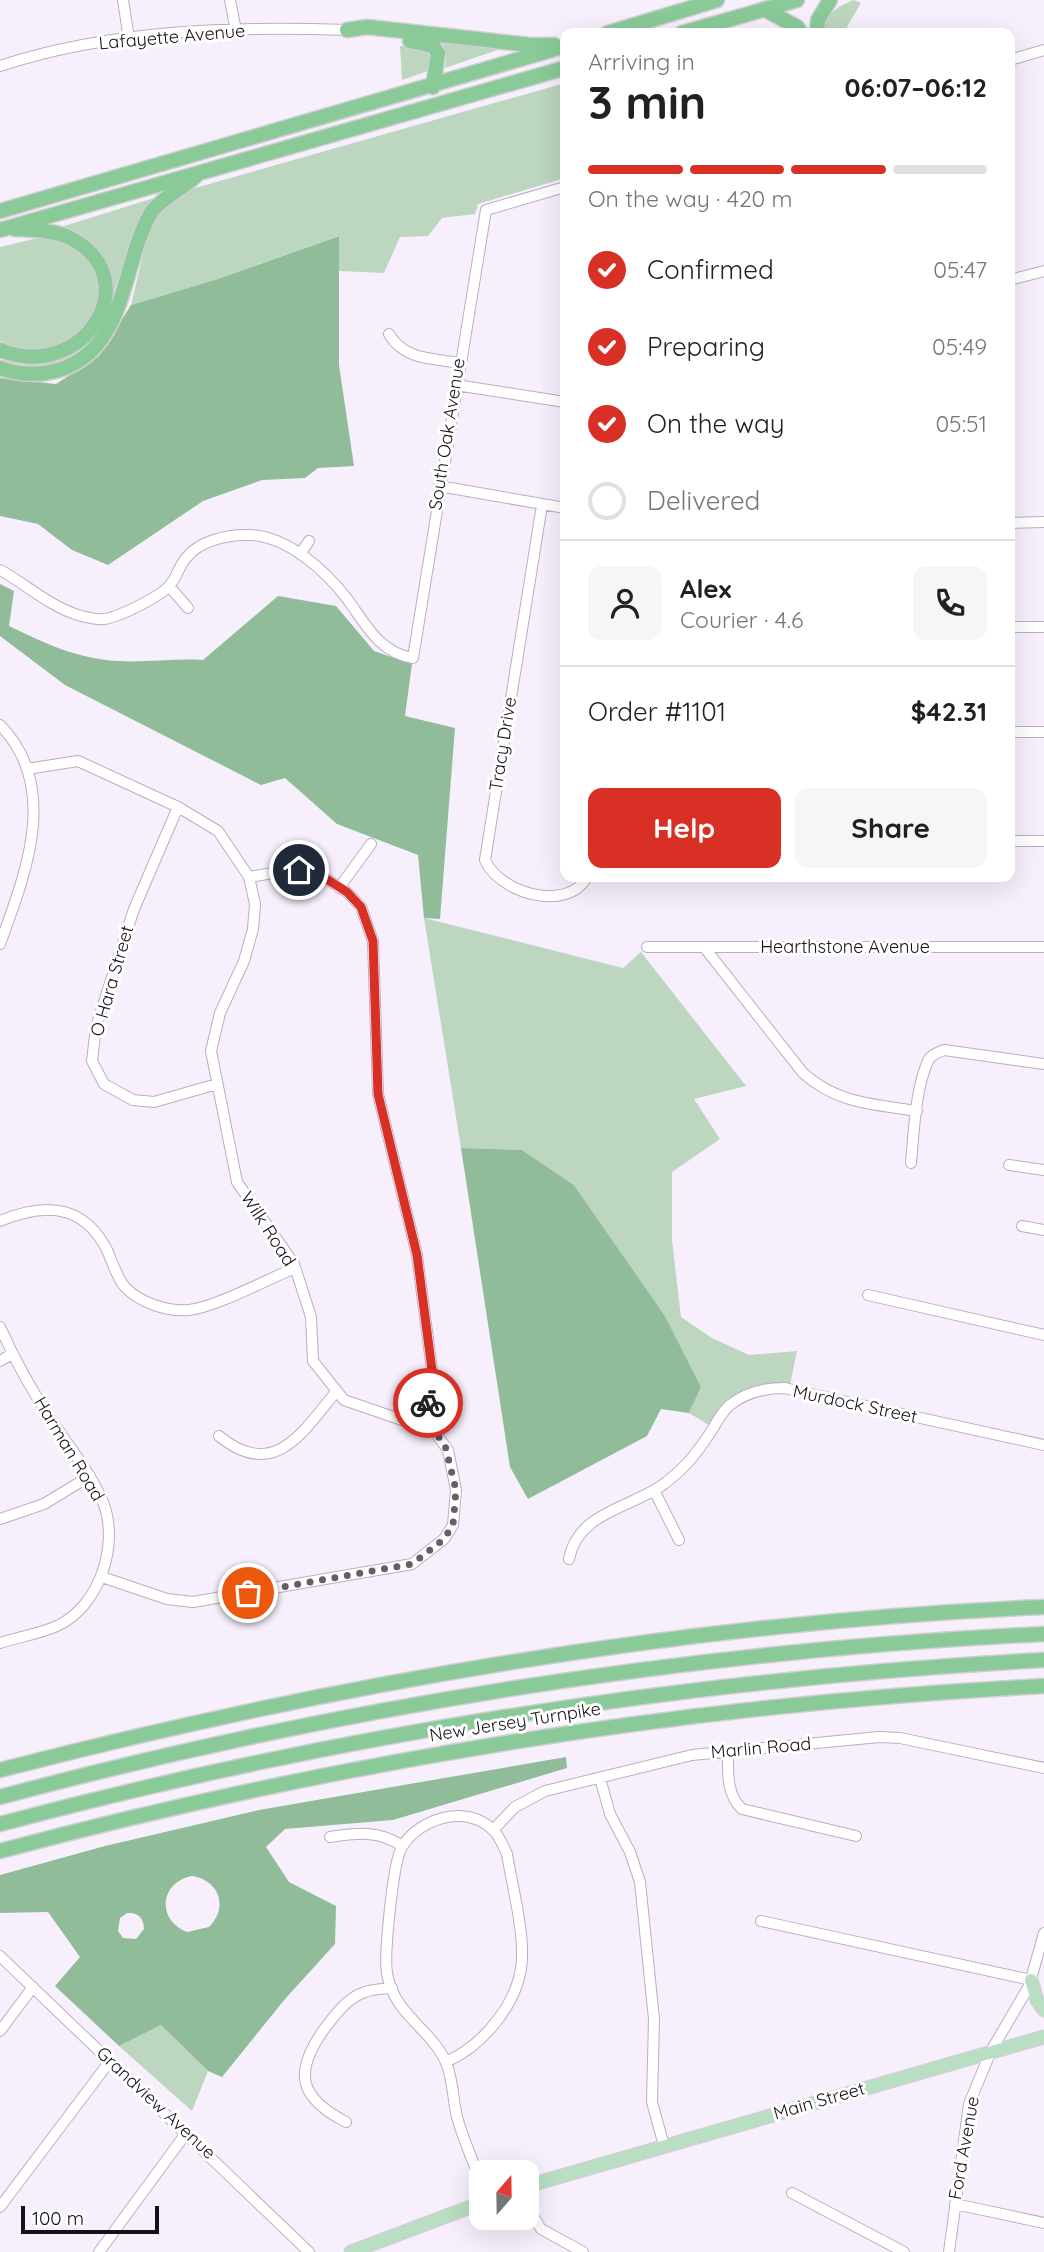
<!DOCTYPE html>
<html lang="en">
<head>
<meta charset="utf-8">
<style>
	body { margin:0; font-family:Quicksand,sans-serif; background:#f6f6f6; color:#202124; height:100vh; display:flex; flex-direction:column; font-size:26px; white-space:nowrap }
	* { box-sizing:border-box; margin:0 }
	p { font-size:23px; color:#757577 }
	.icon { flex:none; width:38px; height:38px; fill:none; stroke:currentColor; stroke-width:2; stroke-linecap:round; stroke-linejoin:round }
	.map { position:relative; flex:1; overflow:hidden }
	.details { position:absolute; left:560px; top:28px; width:455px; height:854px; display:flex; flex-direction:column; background:#fff; border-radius:14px; box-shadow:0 7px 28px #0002 }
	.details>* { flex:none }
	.needle { width:46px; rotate:20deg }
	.tools { position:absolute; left:469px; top:2160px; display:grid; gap:14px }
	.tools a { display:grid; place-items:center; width:70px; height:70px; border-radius:14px; background:#fff; box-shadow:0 7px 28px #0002; font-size:35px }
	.scale { position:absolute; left:21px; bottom:18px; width:138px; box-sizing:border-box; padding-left:7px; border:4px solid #161019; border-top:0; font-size:19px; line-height:24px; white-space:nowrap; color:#161019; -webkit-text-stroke:5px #fff; paint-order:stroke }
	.pin { position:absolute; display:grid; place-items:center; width:60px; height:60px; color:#fff; margin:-30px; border:4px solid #fff; border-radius:50%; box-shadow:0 2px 7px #0007 }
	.courier { position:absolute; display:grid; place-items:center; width:70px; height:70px; margin:-35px; border:5px solid #d93025; border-radius:50%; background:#fff; color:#222; box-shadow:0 2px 9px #0007 }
	.headline em { font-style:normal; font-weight:700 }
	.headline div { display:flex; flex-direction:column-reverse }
	.headline { display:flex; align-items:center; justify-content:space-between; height:119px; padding:0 28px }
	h1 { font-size:46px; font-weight:700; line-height:52px }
	.bar { display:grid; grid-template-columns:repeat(4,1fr); gap:10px 7px; align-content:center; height:84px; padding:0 28px }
	.bar i { height:9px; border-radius:5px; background:#e0e0e0 }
	.bar .selected { background:#d93025 }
	.bar p { grid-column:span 4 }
	.line { display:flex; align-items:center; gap:18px; padding:0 28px; border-top:2px solid #e0e0e0 }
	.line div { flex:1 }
	.round { display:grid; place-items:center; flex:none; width:74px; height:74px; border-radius:14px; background:#f6f6f6 }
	ol { padding:0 28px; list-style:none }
	li { display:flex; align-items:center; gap:21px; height:77px }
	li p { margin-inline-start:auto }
	li .icon { padding:7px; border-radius:50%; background:#d93025; color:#fff; stroke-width:4 }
	li:last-child { color:#757577 }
	li i { width:38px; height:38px; border:4px solid #e0e0e0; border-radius:50% }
	.primary-button { display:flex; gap:14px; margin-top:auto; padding:14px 28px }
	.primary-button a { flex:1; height:80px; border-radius:14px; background:#d93025; color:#fff; font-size:28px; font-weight:700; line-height:80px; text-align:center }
	.primary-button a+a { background:#f6f6f6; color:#202124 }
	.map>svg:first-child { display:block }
	.green { fill:#bcd6c0 }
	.forest { fill:#91bc9a; fill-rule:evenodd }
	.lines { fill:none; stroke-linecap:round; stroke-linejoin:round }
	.minor-casing { stroke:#bdacc8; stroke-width:12 }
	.major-casing { stroke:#d0cfd1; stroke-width:15 }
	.highway-casing { stroke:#d0cfd1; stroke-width:17 }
	.minor { stroke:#fff; stroke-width:10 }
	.major { stroke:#b8dfc1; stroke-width:12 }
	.highway { stroke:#89ca98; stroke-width:14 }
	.done { stroke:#655e68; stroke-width:7; stroke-dasharray:0 12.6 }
	.route { stroke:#d93025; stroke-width:9 }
	.labels { text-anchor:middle; stroke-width:6; stroke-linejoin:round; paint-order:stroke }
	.street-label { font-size:18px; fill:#161019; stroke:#fff }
</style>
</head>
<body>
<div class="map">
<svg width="1044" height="2252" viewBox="0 0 1044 2252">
	<rect width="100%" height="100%" fill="#f7f0fc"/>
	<path class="green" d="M853,0L861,3L847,27L849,33H821C826,14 835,8 853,0Z
		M442,40L503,48L445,68L446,55Z
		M400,46L421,48L431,57L428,71L402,80Z
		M565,83V178L478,204L475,214L442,218L428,236L400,237L384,273L339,271L338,236L218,279L131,305L149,229L167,201L188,190Z
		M154,198L140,222L108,306L110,281L63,229L64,226Z
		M38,238C104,238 122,315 63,344C57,347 47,347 41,348C27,351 12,350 0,341V247Z
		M424,918L623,968L641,952L746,1086L694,1099L720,1139L672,1172V1241L681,1317L712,1338L749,1355L797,1351L789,1390L739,1399L714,1428L689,1413L701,1387L665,1316L574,1185L522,1150L461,1148Z
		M161,2025L208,2071L192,2111L119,2046Z"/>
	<path class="forest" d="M339,236V365L354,466L318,468L305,478L262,480L203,501L108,565L72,550L38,524L0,516V378L56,384L99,356L131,305L218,279Z
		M0,584L14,591L9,626C40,641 71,656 106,660C137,664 171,658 203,660L278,596L336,606L374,651L412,664L405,716L455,728L440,919L424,918L418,855L337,824L285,778L261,785L65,685L0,636Z
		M461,1148L522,1150L574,1185L665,1316L701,1387L689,1413L661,1409L647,1436L528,1499L510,1467Z
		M566,1757L567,1768L393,1820L285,1829L266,1847L289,1882L336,1906L335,1944L285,1999L222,2077L208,2071L161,2025L119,2046L55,1986L80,1957L48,1912L0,1913V1875L105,1846L259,1810ZM192,1876C219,1880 229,1907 209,1927L187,1932C156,1920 160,1882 192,1876ZM127,1913C138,1912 144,1918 144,1929L136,1939L123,1938L118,1931L120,1918Z"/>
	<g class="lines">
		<g class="minor-casing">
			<path id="minor" d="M123,0L129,39
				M230,0L236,31
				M1010,60L1044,50
				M0,66C109,30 232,26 347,30
				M1010,280L1044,271
				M389,334C404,360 432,358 459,363
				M456,385L565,402
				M439,486L565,508
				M542,505L485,860C499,893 567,913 587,877
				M1010,523L1044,522
				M300,554L309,541
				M0,570C26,584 49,606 78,615C85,617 97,620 104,619C119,617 160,597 170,585C177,577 179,566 186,558C199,541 228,534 249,535C288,536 326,571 348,600C366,625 380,653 413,658L486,210L565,187
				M169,586L188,608
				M1010,627H1044
				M0,725C61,787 25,875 0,944
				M1010,732H1044
				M27,769L78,761L178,807L218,831L249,877L255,904L253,929L244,961L220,1013L211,1051L237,1182L294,1264L311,1317L313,1361L344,1400L434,1431L448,1450L456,1490L453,1525L444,1539L412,1564L193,1602L167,1599L102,1577
				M178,807L134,909L96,1027L92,1061L104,1084L133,1100L154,1102L217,1084
				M1010,841H1044
				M249,877L291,870L325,878L347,892L361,907L373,941L378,1094L417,1255L432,1370L430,1395L420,1424
				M339,888L371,844
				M647,947H1044
				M704,947L803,1073C838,1104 873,1104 917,1111
				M911,1163C914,1131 915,1093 927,1063C930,1055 937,1053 944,1050L1044,1064
				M1009,1165L1044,1170
				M0,1221C43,1203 82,1203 106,1248C112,1260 116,1277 125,1287C140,1303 168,1312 189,1310C216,1307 268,1279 295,1268
				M1022,1226L1044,1230
				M868,1295L1044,1335
				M0,1327C14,1358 30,1388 49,1416C67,1445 90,1471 103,1502C120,1545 99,1607 57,1626C39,1634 18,1637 0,1643
				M0,1361L12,1354
				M219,1436C274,1481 302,1433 336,1392
				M654,1490L679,1540
				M0,1519L44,1504L90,1476
				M569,1559C578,1513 627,1509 661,1486C682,1471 694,1457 708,1436C715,1426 721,1412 730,1405C746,1392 764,1388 784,1388L1044,1445
				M728,1751C728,1772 726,1794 742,1809L856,1836
				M600,1778L610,1814L630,1852L640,1882L654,2019L652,2102L664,2146
				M493,1830L515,1807L545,1791L692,1755L879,1737L900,1738L1044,1768
				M330,1837C357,1833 379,1830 402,1846
				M761,1921L1031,1980
				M0,1956L309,2252
				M0,2031L33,1987
				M446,2062C484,2045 521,2001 522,1957C523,1926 512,1885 507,1854C503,1846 500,1837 494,1831C468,1803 419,1818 402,1847C393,1861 384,1955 387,1973C394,2016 433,2029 447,2065C453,2081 453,2100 457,2117C463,2139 473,2161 481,2182
				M346,2122C297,2097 294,2071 325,2028C336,2014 347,1998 365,1992C373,1989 383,1989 392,1988
				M792,2193L904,2252
				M955,2204L1044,2223
				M527,2206L541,2229L583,2252
				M0,2207L110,2061
				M99,2252L187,2132
				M949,2252L969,2104L991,2051L1029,1986L1044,1933"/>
		</g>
		<g class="major-casing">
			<path id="major" d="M1031,1980L1037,2000L1044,2010
				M527,2186L1044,2037
				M351,2252L481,2203"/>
		</g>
		<g class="highway-casing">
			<path id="highway" d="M764,9L797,27L801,33
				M347,30L367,27L530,45H554
				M608,33L717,0
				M682,33L797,0
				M817,33L818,20L830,0
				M410,41L433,46L438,53L433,87
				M0,211L565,46
				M0,230L565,68
				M0,350C85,384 150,276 68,237C52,230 32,230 15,229
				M0,368C20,375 39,376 59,370C128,349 121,262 152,211C166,195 184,188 199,173
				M0,1770C341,1682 691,1622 1044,1607
				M0,1797C341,1706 691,1651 1044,1634
				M0,1824C342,1733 690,1679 1044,1660
				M0,1851C342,1760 691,1704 1044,1686"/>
		</g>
		<use href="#minor" class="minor"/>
		<use href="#major" class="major"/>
		<use href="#highway" class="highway"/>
	</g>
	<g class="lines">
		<path class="done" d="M248,1593L412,1564L444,1539L453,1525L456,1490L445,1445L434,1431L420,1424L428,1403"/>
		<path class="route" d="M299,870L325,878L347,892L361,907L373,941L378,1094L417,1255L432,1370L428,1403"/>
	</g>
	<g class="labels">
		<g class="street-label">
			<text transform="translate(172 37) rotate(-5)" y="6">Lafayette Avenue</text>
			<text transform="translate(447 434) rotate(-81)" y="6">South Oak Avenue</text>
			<text transform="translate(503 744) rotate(-81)" y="6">Tracy Drive</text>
			<text x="845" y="953">Hearthstone Avenue</text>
			<text transform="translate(112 981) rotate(-74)" y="6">O Hara Street</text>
			<text transform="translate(268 1229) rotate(57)" y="6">Wilk Road</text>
			<text transform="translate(855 1404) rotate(12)" y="6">Murdock Street</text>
			<text transform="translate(69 1449) rotate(59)" y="6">Harman Road</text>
			<text transform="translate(515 1722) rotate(-9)" y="6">New Jersey Turnpike</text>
			<text transform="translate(761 1748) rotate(-5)" y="6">Marlin Road</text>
			<text transform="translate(819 2101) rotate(-16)" y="6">Main Street</text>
			<text transform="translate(156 2103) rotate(43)" y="6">Grandview Avenue</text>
			<text transform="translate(964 2148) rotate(-80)" y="6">Ford Avenue</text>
		</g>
	</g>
</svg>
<div class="tools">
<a><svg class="needle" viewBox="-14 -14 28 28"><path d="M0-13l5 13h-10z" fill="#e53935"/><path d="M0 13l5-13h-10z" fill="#757577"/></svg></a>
</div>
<div class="scale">100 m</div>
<div class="pin" style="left:248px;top:1593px;background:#ea580c"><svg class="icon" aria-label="bag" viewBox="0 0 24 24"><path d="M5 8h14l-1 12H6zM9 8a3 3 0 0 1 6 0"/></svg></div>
<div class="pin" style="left:299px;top:870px;background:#1f2937"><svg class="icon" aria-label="home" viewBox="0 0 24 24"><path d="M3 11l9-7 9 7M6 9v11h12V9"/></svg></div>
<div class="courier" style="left:428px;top:1403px"><svg class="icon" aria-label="bike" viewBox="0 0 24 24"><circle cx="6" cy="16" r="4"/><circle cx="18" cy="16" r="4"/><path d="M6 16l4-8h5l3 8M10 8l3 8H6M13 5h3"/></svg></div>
<section class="details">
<div class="headline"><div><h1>3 min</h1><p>Arriving in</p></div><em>06:07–06:12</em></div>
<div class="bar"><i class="selected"></i><i class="selected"></i><i class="selected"></i><i></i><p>On the way · 420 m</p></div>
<ol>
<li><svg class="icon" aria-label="check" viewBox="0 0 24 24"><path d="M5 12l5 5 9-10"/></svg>Confirmed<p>05:47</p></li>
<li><svg class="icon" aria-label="check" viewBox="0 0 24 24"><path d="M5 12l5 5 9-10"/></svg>Preparing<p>05:49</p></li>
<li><svg class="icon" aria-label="check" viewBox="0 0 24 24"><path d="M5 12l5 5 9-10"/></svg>On the way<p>05:51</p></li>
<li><i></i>Delivered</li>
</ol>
<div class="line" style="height:126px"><a class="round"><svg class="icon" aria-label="person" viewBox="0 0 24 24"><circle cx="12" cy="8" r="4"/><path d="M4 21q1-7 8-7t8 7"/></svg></a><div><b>Alex</b><p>Courier · 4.6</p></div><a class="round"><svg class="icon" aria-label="phone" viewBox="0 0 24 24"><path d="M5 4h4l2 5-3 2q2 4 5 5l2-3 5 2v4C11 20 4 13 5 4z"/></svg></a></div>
<div class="line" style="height:91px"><div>Order #1101</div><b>$42.31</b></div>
<div class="primary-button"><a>Help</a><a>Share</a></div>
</section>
</div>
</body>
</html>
